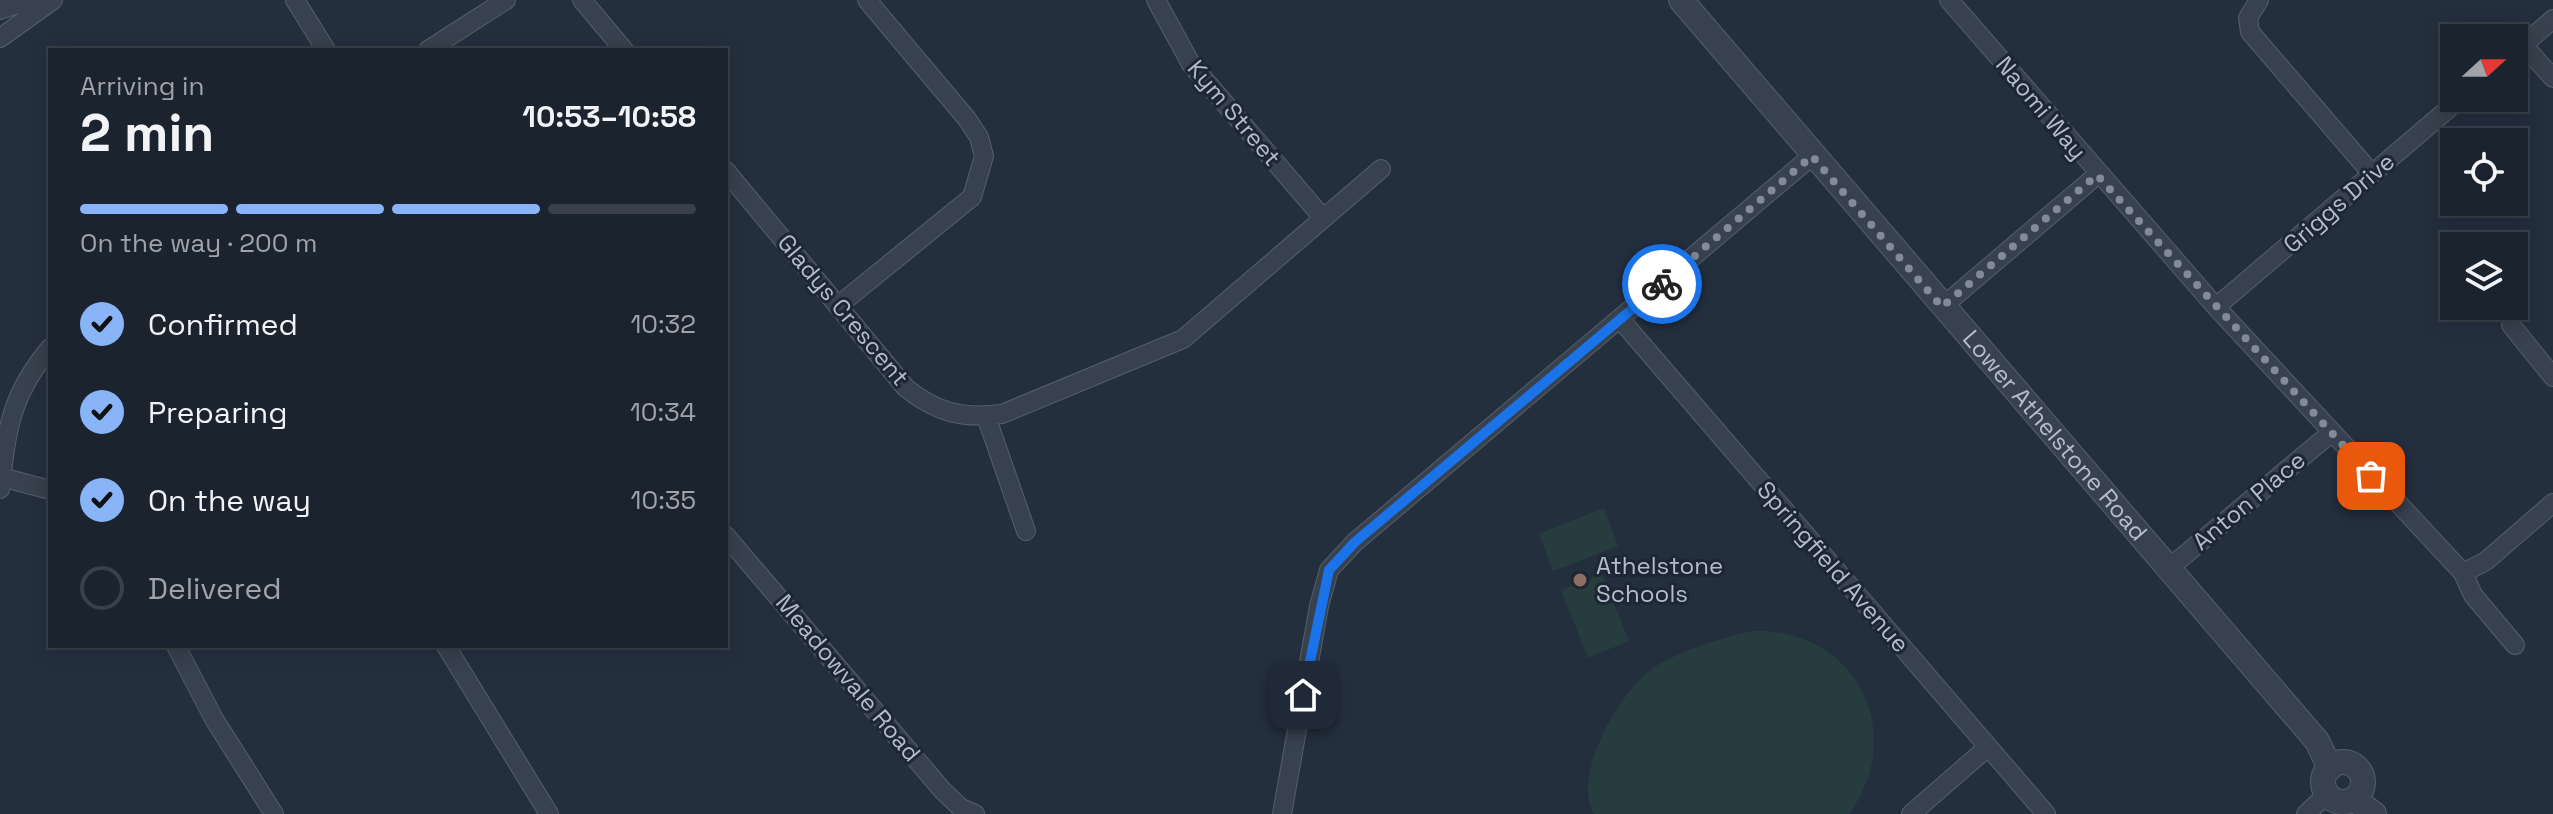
<!DOCTYPE html>
<html lang="en">
<head>
<meta charset="utf-8">
<style>
	body { margin:0; font-family:"Space Grotesk",sans-serif; background:#282f3a; color:#f1f3f6; height:100vh; display:flex; flex-direction:column; font-size:30px; white-space:nowrap }
	* { box-sizing:border-box; margin:0 }
	p { font-size:26px; color:#a0a4aa }
	.icon { flex:none; width:44px; height:44px; fill:none; stroke:currentColor; stroke-width:2; stroke-linecap:round; stroke-linejoin:round }
	.map { position:relative; flex:1; overflow:hidden }
	.panel { position:absolute; left:48px; top:48px; width:680px; height:600px; display:flex; flex-direction:column; background:#1b232e; border-radius:0px; box-shadow:0 4px 20px #0003,0 0 0 2px #39404a }
	.panel>* { flex:none }
	.needle { width:52px; rotate:69deg }
	.fabs { position:absolute; left:2440px; top:24px; display:grid; gap:16px }
	.fabs a { display:grid; place-items:center; width:88px; height:88px; border-radius:0px; background:#1b232e; box-shadow:0 4px 20px #0003,0 0 0 2px #39404a; font-size:40px }
	.pin { position:absolute; display:grid; place-items:center; width:68px; height:68px; color:#fff; margin:-34px; border-radius:16px; box-shadow:0 4px 12px #0006 }
	.courier { position:absolute; display:grid; place-items:center; width:80px; height:80px; margin:-40px; border:6px solid #1a73e8; border-radius:50%; background:#fff; color:#222; box-shadow:0 2px 10px #0007 }
	.overview em { font-style:normal; font-weight:700 }
	.overview div { display:flex; flex-direction:column-reverse }
	.overview { display:flex; align-items:center; justify-content:space-between; height:136px; padding:0 32px }
	h1 { font-size:52px; font-weight:700; line-height:60px }
	.bar { display:grid; grid-template-columns:repeat(4,1fr); gap:12px 8px; align-content:center; height:96px; padding:0 32px }
	.bar i { height:10px; border-radius:6px; background:#39404a }
	.bar .current { background:#8ab4f8 }
	.bar p { grid-column:span 4 }
	ol { padding:0 32px; list-style:none }
	li { display:flex; align-items:center; gap:24px; height:88px }
	li p { margin-inline-start:auto }
	li .icon { padding:8px; border-radius:50%; background:#8ab4f8; color:#111; stroke-width:4 }
	li:last-child { color:#a0a4aa }
	li i { width:44px; height:44px; border:4px solid #39404a; border-radius:50% }
	.map>svg:first-child { display:block }
	.green { fill:#263c3f }
	.lines { fill:none; stroke-linecap:round; stroke-linejoin:round }
	.minor-casing { stroke:#565f6c; stroke-width:20 }
	.tertiary-casing { stroke:#565f6c; stroke-width:26 }
	.minor { stroke:#38414e; stroke-width:18 }
	.tertiary { stroke:#38414e; stroke-width:24 }
	.done { stroke:#828b98; stroke-width:8; stroke-dasharray:0 14.4 }
	.route { stroke:#1a73e8; stroke-width:10 }
	.education-dot { fill:#8d6e63; stroke:#1d2633; stroke-width:3 }
	.labels { text-anchor:middle; stroke-width:6; stroke-linejoin:round; paint-order:stroke }
	.street-label { font-size:24px; fill:#b4bcc9; stroke:#1d2633 }
	.poi-label { font-size:24px; fill:#b4bcc9; stroke:#1d2633; text-anchor:start }
</style>
</head>
<body>
<div class="map">
<svg width="2553" height="814" viewBox="0 0 2553 814">
	<rect width="100%" height="100%" fill="#242f3e"/>
	<path class="green" d="M1604,508L1618,546L1553,571L1539,534Z
		M1602,574L1629,641L1588,658L1561,590Z
		M1753,631C1855,628 1909,731 1849,814H1594C1571,776 1618,696 1649,671C1670,654 1726,636 1753,631Z"/>
	<g class="lines">
		<g class="minor-casing">
			<path id="minor" d="M295,0L326,50
				M582,0L624,50
				M1156,0L1191,64L1323,218
				M1949,0L2216,307L2463,573L2473,595L2515,645
				M2259,0L2248,18L2250,32L2372,174
				M0,10L30,0
				M0,38L53,0
				M2523,45L2553,78
				M428,50L506,0
				M2514,53L2553,19
				M726,171L906,388C937,413 963,419 1002,414L1183,339L1381,169
				M839,305L972,197L984,156L979,137L967,119L867,0
				M1942,307L2097,175
				M2216,307L2461,98
				M1620,319L2046,814
				M2511,325L2553,377
				M986,416L1026,531
				M1,477L50,490
				M0,489C7,429 10,396 50,348
				M726,536L943,791L961,808L975,814
				M2168,569L2331,433
				M2463,573L2486,561L2553,503
				M176,646L214,719L274,814
				M446,646L549,814
				M1282,814L1319,606L1329,570L1355,542L1812,156
				M1911,814L1988,747
				M2306,814L2327,794"/>
		</g>
		<g class="tertiary-casing">
			<g id="tertiary">
				<path id="s1" d="M1681,0L2317,741L2330,768"/>
				<circle cx="2343" cy="782" r="20"/>
				<path d="M2354,799L2374,814"/>
			</g>
		</g>
		<use href="#minor" class="minor"/>
		<use href="#tertiary" class="tertiary"/>
	</g>
	<g class="lines">
		<path class="done" d="M1662,284L1812,156L1942,307L2097,175L2371,476"/>
		<path class="route" d="M1303,695L1329,570L1355,542L1662,284"/>
	</g>
	<circle class="education-dot" cx="1580" cy="580" r="8"/>
	<g class="labels">
		<g class="street-label">
			<text transform="translate(2041 108) rotate(50)" y="8">Naomi Way</text>
			<text transform="translate(1234 113) rotate(50)" y="8">Kym Street</text>
			<text transform="translate(2339 203) rotate(-41)" y="8">Griggs Drive</text>
			<text transform="translate(843 310) rotate(50)" y="8">Gladys Crescent</text>
			<text dy="8" stroke="none"><textPath href="#s1" startOffset="574">Lower Athelstone Road</textPath></text>
			<text transform="translate(2249 501) rotate(-40)" y="8">Anton Place</text>
			<text transform="translate(1833 567) rotate(49)" y="8">Springfield Avenue</text>
			<text transform="translate(848 678) rotate(50)" y="8">Meadowvale Road</text>
		</g>
		<g class="poi-label">
			<text x="1596" y="574">Athelstone<tspan x="1596" dy="28">Schools</tspan></text>
		</g>
	</g>
</svg>
<div class="fabs">
<a><svg class="needle" viewBox="-14 -14 28 28"><path d="M0-13l5 13h-10z" fill="#e53935"/><path d="M0 13l5-13h-10z" fill="#a0a4aa"/></svg></a>
<a><svg class="icon" aria-label="locate" viewBox="0 0 24 24"><circle cx="12" cy="12" r="6"/><path d="M12 2v4M12 18v4M2 12h4M18 12h4"/></svg></a>
<a><svg class="icon" aria-label="layers" viewBox="0 0 24 24"><path d="M12 4l9 5-9 5-9-5zM3 14l9 5 9-5"/></svg></a>
</div>
<div class="pin" style="left:2371px;top:476px;background:#ea580c"><svg class="icon" aria-label="bag" viewBox="0 0 24 24"><path d="M5 8h14l-1 12H6zM9 8a3 3 0 0 1 6 0"/></svg></div>
<div class="pin" style="left:1303px;top:695px;background:#1f2937"><svg class="icon" aria-label="home" viewBox="0 0 24 24"><path d="M3 11l9-7 9 7M6 9v11h12V9"/></svg></div>
<div class="courier" style="left:1662px;top:284px"><svg class="icon" aria-label="bike" viewBox="0 0 24 24"><circle cx="6" cy="16" r="4"/><circle cx="18" cy="16" r="4"/><path d="M6 16l4-8h5l3 8M10 8l3 8H6M13 5h3"/></svg></div>
<section class="panel">
<div class="overview"><div><h1>2 min</h1><p>Arriving in</p></div><em>10:53–10:58</em></div>
<div class="bar"><i class="current"></i><i class="current"></i><i class="current"></i><i></i><p>On the way · 200 m</p></div>
<ol>
<li><svg class="icon" aria-label="check" viewBox="0 0 24 24"><path d="M5 12l5 5 9-10"/></svg>Confirmed<p>10:32</p></li>
<li><svg class="icon" aria-label="check" viewBox="0 0 24 24"><path d="M5 12l5 5 9-10"/></svg>Preparing<p>10:34</p></li>
<li><svg class="icon" aria-label="check" viewBox="0 0 24 24"><path d="M5 12l5 5 9-10"/></svg>On the way<p>10:35</p></li>
<li><i></i>Delivered</li>
</ol>
</section>
</div>
</body>
</html>
